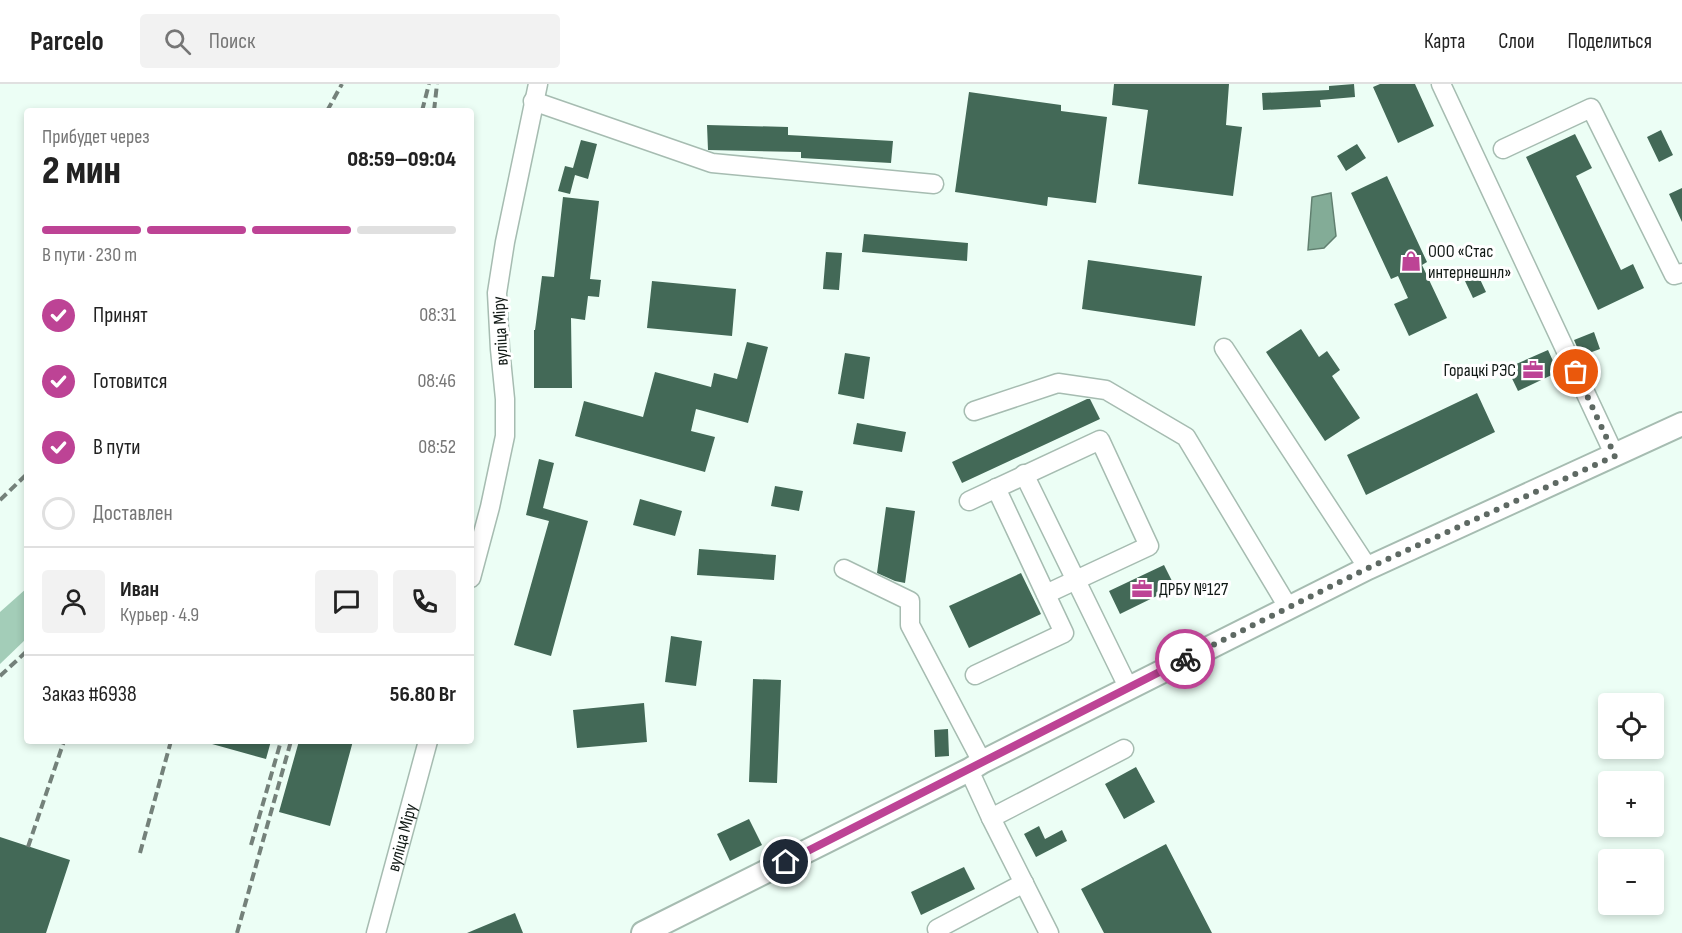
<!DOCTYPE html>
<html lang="ru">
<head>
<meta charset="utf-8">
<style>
	body { margin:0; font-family:"Sofia Sans Condensed",sans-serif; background:#f2f2f2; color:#222; height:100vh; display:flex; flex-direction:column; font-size:22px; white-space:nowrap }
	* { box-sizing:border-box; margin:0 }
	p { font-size:20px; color:#767676 }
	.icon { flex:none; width:33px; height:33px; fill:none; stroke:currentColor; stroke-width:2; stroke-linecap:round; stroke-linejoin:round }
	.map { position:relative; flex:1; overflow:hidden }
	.details { position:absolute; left:24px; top:24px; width:450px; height:636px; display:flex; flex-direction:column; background:#fff; border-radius:6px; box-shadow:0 3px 9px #0003 }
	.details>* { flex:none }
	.buttons { position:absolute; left:1598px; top:609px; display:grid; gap:12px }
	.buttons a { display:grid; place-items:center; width:66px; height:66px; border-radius:6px; background:#fff; box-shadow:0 3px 9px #0003; font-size:30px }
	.pin { position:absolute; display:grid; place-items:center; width:51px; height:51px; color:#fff; margin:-26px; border:3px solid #fff; border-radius:50%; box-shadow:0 2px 6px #0007 }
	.courier { position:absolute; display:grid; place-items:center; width:60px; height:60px; margin:-30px; border:4px solid #bd4395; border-radius:50%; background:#fff; color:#222; box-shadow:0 2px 8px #0007 }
	.headline em { font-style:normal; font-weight:800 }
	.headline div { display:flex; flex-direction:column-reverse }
	.headline { display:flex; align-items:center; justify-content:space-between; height:102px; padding:0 18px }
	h1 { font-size:39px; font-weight:800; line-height:45px }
	.bar { display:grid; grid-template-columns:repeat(4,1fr); gap:9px 6px; align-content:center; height:72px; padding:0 18px }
	.bar i { height:8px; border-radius:4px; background:#e0e0e0 }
	.bar .selected { background:#bd4395 }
	.bar p { grid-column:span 4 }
	.line { display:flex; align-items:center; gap:15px; padding:0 18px; border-top:2px solid #e0e0e0 }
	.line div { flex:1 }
	.round { display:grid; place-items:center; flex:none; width:63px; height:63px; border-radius:6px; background:#f2f2f2 }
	ol { padding:0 18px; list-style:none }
	li { display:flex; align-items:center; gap:18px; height:66px }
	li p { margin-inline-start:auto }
	li .icon { padding:6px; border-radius:50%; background:#bd4395; color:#fff; stroke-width:4 }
	li:last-child { color:#767676 }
	li i { width:33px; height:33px; border:3px solid #e0e0e0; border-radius:50% }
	header { display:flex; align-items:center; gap:36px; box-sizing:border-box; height:84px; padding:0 30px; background:#fff; border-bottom:2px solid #e0e0e0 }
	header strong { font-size:28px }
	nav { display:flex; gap:33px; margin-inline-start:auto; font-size:21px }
	.search { width:420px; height:54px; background:#f2f2f2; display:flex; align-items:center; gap:15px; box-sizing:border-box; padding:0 21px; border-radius:6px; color:#767676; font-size:22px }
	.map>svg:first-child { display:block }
	.forest { fill:#a3cdb8 }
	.water { fill:#83ac97; stroke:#618070; stroke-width:1.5 }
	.building { fill:#436957 }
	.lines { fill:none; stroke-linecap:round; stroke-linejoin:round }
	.minor-casing { stroke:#a6bcb1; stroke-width:21 }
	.major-casing { stroke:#a6bcb1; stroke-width:26 }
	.minor { stroke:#fff; stroke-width:18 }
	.major { stroke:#fff; stroke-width:22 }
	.rail { stroke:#74817a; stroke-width:4; stroke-dasharray:9 4.5; stroke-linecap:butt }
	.done { stroke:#5e6963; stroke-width:6; stroke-dasharray:0 10.8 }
	.route { stroke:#bd4395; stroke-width:8 }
	.labels { text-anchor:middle; stroke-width:6; stroke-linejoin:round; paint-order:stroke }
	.poi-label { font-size:18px; fill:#111915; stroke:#fff; text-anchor:start }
	.street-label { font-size:18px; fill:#111915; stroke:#fff }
</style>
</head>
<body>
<header>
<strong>Parcelo</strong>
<div class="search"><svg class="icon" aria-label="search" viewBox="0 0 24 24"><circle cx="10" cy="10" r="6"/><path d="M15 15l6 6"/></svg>Поиск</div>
<nav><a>Карта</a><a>Слои</a><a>Поделиться</a></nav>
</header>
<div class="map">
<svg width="1682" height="849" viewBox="0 0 1682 849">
	<rect width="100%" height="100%" fill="#ecfef5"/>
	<path class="forest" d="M27,504V554L0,580V528Z"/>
	<path class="water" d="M1331,109L1336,152L1324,164L1308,166L1312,113Z"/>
	<path class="building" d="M1114,0H1229L1226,41L1242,43L1233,112L1138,100L1148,26L1112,21Z
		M1354,0L1355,13L1320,16L1321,23L1263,26L1262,9L1329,6V2Z
		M1380,0H1415L1434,42L1398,59L1373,3Z
		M969,8L1061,21V27L1107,33L1096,119L1048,113L1047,122L955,108Z
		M707,41L788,43V51L893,57L891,79L801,74V68L708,66Z
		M1661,46L1673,71L1659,78L1647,53Z
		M1575,50L1592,84L1576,92L1621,186L1633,180L1644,204L1598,226L1526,73Z
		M581,56L597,60L588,95L575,91L570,110L558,107L565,82L573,84Z
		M1357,60L1366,74L1346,87L1337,72Z
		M1387,92L1427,178L1422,181L1447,234L1409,252L1394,220L1408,214L1398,192L1391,195L1351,109Z
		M1682,104V138L1669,110Z
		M563,113L599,117L590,195L601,196L599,213L588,212L585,236L571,234L572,304H534V246H535L542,192L554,193Z
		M864,150L968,159L967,177L862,168Z
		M826,168L842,169L839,206L823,205Z
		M1088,176L1202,192L1195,242L1082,225Z
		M1478,191L1486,208L1473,214L1465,197Z
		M652,197L736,205L732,252L647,244Z
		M1301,245L1319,273L1327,267L1340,286L1332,292L1360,334L1325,357L1266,268Z
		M1594,248L1600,265L1581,272L1574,256Z
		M747,258L768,263L748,339L696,325L691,347L715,353L705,388L575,352L584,317L643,333L655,288L711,303L714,289L737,295Z
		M1548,266L1558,288L1518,307L1507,284Z
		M845,269L870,273L864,315L838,310Z
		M1477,309L1495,348L1366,411L1347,371Z
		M1087,315H1090L1100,335L962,399L952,378Z
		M857,339L906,348L902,368L853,360Z
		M539,375L554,379L543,424L588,437L551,572L514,561L549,437L526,431Z
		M775,402L803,407L799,427L771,422Z
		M640,415L682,427L675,452L633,441Z
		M886,423L915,427L905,499L895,497L877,489Z
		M699,465L776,471L774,496L697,491Z
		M1164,481L1175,503L1120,530L1109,507Z
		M1021,489L1041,530L969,564L949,522Z
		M671,552L702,557L696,602L665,598Z
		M753,595L781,596L777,699L749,698Z
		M644,619L647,658L577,664L573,626Z
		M948,645L949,672L935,673L934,646Z
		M212,657H271L266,675L212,660Z
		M299,657H353L330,742L279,728Z
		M1136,683L1155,718L1124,735L1105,700Z
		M749,735L762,761L730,777L717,750Z
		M1039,742L1045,755L1062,746L1067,757L1036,773L1024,750Z
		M0,753L70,776L46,849H0Z
		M1166,760L1212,849H1104L1081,805Z
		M964,783L975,805L921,831L911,808Z
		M515,829L523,849H467Z"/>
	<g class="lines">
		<g class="minor-casing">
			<g id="minor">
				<path d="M1441,0L1615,372"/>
				<path d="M533,17L712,79L934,100"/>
				<path d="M1503,65L1591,24L1674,191L1682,189"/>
				<path d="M1224,264L1368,484"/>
				<path d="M974,327L1058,299L1106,306L1186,353L1288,523"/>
				<path d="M1024,390L1128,603"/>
				<path d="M969,417L1100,356L1149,462L1046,510"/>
				<path d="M844,485L910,517V541L982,678"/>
				<path d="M471,494L490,423L505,352V315L500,265L497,209L505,158L538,0"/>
				<path d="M975,591L1064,549L996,404"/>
				<path d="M969,686L991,734L1049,849"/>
				<path d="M991,734L1124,665"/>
				<path d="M937,845L1024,799"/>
				<path id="s1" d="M376,849L428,657"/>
			</g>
		</g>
		<g class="major-casing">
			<path id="major" d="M643,849L969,686L982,678L1368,484L1682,340"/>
		</g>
		<use href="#minor" class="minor"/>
		<use href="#major" class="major"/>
		<path class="rail" d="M327,27L342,0
			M422,27L429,0
			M434,27L437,0
			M0,416L27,390
			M0,592L27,567
			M251,761L281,657
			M28,763L64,657
			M140,769L171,657
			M237,849L291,657"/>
	</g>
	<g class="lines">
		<path class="done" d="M1185,575L1368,484L1615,372L1576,288"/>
		<path class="route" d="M786,778L1185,575"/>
	</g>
	<defs>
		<g id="shop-bare" transform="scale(1.62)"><path d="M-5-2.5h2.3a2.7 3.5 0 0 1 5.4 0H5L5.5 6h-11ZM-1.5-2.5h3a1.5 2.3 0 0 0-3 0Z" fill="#bd4395" stroke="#fff" stroke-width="2.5" paint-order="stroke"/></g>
		<g id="office-bare" transform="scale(1.62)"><path d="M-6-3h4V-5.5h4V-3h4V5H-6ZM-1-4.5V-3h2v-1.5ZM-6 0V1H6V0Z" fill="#bd4395" stroke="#fff" stroke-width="2.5" paint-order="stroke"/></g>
	</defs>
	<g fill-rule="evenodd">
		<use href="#shop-bare" x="1411" y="177"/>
		<use href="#office-bare" x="1533" y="286"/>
		<use href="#office-bare" x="1142" y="505"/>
	</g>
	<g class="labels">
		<g class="poi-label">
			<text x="1428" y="173">ООО «Стас<tspan x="1428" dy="21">интернешнл»</tspan></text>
			<text x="1516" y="292" text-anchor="end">Горацкі РЭС</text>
			<text x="1159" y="511">ДРБУ №127</text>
		</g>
		<g class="street-label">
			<text transform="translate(500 247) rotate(-93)" y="6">вуліца Міру</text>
			<text dy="6" stroke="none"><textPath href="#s1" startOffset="99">вуліца Міру</textPath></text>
		</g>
	</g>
</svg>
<div class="buttons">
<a><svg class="icon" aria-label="locate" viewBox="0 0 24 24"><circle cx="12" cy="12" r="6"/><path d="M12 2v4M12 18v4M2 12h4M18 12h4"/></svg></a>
<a>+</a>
<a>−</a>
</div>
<div class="pin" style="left:1576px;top:288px;background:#ea580c"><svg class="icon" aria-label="bag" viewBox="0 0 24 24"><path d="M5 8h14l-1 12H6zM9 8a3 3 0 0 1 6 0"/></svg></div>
<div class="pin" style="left:786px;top:778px;background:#1f2937"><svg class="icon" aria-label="home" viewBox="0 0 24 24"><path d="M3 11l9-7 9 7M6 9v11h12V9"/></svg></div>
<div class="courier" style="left:1185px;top:575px"><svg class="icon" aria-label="bike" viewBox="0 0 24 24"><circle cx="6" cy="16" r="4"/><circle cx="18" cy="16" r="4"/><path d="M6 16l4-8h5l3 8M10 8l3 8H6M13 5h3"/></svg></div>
<section class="details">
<div class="headline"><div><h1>2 мин</h1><p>Прибудет через</p></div><em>08:59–09:04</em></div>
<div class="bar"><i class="selected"></i><i class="selected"></i><i class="selected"></i><i></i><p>В пути · 230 m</p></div>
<ol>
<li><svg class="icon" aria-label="check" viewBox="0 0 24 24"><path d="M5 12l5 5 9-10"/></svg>Принят<p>08:31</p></li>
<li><svg class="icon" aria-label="check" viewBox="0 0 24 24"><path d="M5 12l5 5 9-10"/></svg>Готовится<p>08:46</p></li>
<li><svg class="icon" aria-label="check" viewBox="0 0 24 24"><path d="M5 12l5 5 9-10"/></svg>В пути<p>08:52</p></li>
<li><i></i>Доставлен</li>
</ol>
<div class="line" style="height:108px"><a class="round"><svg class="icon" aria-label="person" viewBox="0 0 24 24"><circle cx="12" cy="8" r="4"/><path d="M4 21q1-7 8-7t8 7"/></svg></a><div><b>Иван</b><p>Курьер · 4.9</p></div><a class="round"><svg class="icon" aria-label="chat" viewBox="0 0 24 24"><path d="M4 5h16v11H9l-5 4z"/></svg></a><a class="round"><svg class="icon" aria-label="phone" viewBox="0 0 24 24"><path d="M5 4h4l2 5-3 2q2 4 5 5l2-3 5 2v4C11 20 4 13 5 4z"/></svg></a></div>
<div class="line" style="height:78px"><div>Заказ #6938</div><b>56.80 Br</b></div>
</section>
</div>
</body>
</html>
